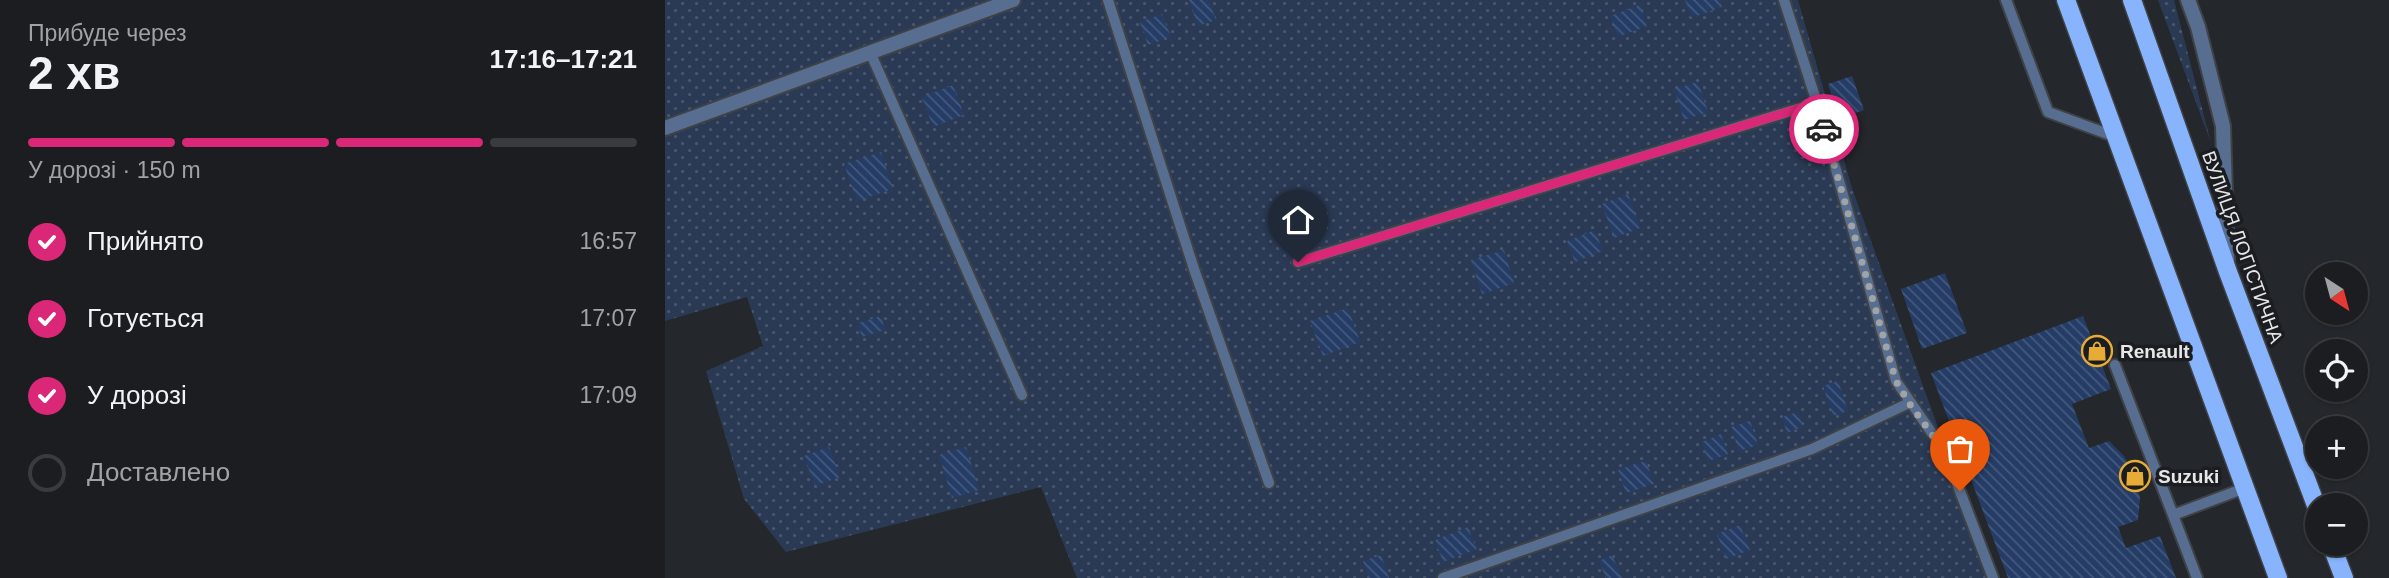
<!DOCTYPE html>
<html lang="uk">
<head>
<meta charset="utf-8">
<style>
	body { margin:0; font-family:Arial,sans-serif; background:#282a2d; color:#f1f3f6; height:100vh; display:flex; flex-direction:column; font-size:26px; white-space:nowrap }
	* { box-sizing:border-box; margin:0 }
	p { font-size:23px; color:#a0a2a5 }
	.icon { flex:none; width:38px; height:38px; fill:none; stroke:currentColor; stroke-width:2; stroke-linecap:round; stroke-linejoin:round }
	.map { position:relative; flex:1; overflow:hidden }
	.side { display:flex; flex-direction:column; background:#1b1d20; width:665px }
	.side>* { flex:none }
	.needle { width:46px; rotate:144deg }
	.tools { position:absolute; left:1640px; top:262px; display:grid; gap:14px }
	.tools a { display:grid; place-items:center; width:63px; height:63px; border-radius:50%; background:#1b1d20; box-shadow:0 2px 5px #0004,0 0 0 2px #393b3e; font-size:35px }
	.pin { position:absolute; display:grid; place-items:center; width:60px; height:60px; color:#fff; margin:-72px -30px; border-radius:50% 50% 50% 0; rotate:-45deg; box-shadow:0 0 7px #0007 }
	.pin .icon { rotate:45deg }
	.courier { position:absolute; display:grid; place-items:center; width:70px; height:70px; margin:-35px; border:5px solid #db2777; border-radius:50%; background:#fff; color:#222; box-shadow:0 2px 9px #0007 }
	.overview em { font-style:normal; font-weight:800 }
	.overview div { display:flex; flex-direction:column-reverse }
	.overview { display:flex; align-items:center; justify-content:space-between; height:119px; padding:0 28px }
	h1 { font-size:46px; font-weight:800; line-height:52px }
	.bar { display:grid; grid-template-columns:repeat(4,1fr); gap:10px 7px; align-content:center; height:84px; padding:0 28px }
	.bar i { height:9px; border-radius:5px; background:#393b3e }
	.bar .selected { background:#db2777 }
	.bar p { grid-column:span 4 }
	ol { padding:0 28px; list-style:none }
	li { display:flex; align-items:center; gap:21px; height:77px }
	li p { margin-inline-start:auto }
	li .icon { padding:7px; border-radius:50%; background:#db2777; color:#fff; stroke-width:4 }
	li:last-child { color:#a0a2a5 }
	li i { width:38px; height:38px; border:4px solid #393b3e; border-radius:50% }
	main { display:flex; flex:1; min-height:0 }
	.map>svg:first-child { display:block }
	.grass { fill:url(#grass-dots) }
	.building { fill:url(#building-back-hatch) }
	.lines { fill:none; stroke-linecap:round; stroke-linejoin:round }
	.service-casing { stroke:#3f4246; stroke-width:14 }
	.minor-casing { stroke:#3f4246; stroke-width:18 }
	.tertiary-casing { stroke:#3f4246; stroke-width:18 }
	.primary-casing { stroke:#3f4246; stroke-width:21 }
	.service { stroke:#586e91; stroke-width:10 }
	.minor { stroke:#586e91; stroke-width:14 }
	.tertiary { stroke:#586e91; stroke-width:14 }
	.primary { stroke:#88b4fe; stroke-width:18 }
	.done { stroke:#a1a4a6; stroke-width:7; stroke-dasharray:0 12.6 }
	.route { stroke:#db2777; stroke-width:9 }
	.labels { text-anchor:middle; stroke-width:7; stroke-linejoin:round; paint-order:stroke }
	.street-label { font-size:19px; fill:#e5e7e9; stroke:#1b1d21 }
	.poi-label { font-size:19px; font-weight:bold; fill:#e5e7e9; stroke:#1b1d21; text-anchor:start }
</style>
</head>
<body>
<main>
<section class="side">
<div class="overview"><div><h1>2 хв</h1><p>Прибуде через</p></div><em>17:16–17:21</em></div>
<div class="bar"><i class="selected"></i><i class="selected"></i><i class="selected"></i><i></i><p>У дорозі · 150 m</p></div>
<ol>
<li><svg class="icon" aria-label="check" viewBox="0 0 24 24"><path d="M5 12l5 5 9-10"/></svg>Прийнято<p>16:57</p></li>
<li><svg class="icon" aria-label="check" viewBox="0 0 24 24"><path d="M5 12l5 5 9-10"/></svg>Готується<p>17:07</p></li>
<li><svg class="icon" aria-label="check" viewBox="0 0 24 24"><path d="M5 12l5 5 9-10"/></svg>У дорозі<p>17:09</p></li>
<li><i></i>Доставлено</li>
</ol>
</section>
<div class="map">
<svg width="1724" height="578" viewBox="0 0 1724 578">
	<defs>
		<pattern id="grass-dots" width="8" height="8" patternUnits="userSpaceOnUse" patternTransform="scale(1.75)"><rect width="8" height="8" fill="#2b3a54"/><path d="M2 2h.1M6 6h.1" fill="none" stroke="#4a566d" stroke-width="1.8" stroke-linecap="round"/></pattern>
		<pattern id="building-back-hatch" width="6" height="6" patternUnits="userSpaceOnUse" patternTransform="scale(1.75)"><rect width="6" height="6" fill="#253d66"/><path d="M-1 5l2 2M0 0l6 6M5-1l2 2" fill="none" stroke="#44597c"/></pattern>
	</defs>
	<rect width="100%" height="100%" fill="#24272b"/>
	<path class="grass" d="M0,0H1133L1187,188L1327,578H412L376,487L121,552L79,499L41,371L98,346L82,297L0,321Z
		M1493,0H1509L1546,143Z"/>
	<path class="building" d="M524,0H544L551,20L533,26Z
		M1020,0H1054L1057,7L1026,18Z
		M975,5L982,26L953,37L945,16Z
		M497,14L506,37L483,45L475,22Z
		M1187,76L1199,110L1174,119L1163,84Z
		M1033,82L1043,112L1019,120L1009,89Z
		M288,85L299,115L268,127L257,97Z
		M216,152L228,189L192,201L179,164Z
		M963,194L975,228L949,238L937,204Z
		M930,230L938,251L910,262L902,241Z
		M839,250L849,283L817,294L806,260Z
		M1280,273L1302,333L1257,349L1236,289Z
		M683,308L695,342L658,356L645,321Z
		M216,316L220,330L197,337L193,323Z
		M1418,316L1446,389L1407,404L1424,448L1444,441L1459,456L1470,476L1475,498L1473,520L1453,527L1461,548L1495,536L1511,578H1343L1266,373Z
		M1173,381L1183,411L1168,416L1158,386Z
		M1133,412L1138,427L1122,433L1117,417Z
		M1085,421L1093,445L1074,451L1066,427Z
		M1056,434L1063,454L1043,461L1037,442Z
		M164,447L175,477L150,486L139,456Z
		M301,447L314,490L287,498L274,455Z
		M981,461L989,484L961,493L953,470Z
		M1075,525L1085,550L1061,559L1052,534Z
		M803,527L812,549L778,562L770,540Z
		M716,555L724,578H704L698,561Z
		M947,555L957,578H941L934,561Z"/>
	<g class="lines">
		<g class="service-casing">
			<path id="service" d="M443,0L529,269L604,483
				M1119,0L1152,103L1231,381L1280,452L1328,578
				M1341,0L1383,112L1451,137
				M205,52L357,395
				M633,262L1152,103
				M1450,365L1508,515
				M778,578L1147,449L1244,403
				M1532,578L1508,515L1580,488"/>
		</g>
		<g class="minor-casing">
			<path id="minor" d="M0,128L348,0"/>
		</g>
		<g class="tertiary-casing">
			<path id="tertiary" d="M1523,0L1533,27L1558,126L1562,260"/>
		</g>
		<g class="primary-casing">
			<path id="primary" d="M1401,0L1613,578
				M1467,0L1563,272L1652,508
				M1666,544L1679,578"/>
		</g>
		<use href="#service" class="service"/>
		<use href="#minor" class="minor"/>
		<use href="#tertiary" class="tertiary"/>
		<use href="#primary" class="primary"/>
	</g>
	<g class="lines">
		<path class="done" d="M1159,129L1231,381L1244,403L1280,452L1295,491"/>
		<path class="route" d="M633,262L1152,103L1159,129"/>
	</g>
	<defs>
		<g id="shop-ring" transform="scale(1.575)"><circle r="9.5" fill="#1b1d21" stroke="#e7ac36" stroke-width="1.5"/><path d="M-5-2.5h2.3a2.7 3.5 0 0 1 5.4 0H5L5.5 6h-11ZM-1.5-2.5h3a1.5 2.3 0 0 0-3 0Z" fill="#e7ac36"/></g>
	</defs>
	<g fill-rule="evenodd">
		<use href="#shop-ring" x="1432" y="351"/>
		<use href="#shop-ring" x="1470" y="476"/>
	</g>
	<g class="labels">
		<g class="street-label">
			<text transform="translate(1578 247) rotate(70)" y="7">ВУЛИЦЯ ЛОГІСТИЧНА</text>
		</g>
		<g class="poi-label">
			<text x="1455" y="358">Renault</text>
			<text x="1493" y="483">Suzuki</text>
		</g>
	</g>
</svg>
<div class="tools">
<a><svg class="needle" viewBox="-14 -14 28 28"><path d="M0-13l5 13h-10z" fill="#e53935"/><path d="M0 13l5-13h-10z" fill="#a0a2a5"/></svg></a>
<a><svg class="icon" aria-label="locate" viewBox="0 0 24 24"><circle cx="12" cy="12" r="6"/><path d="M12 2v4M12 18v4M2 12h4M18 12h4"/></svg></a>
<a>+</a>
<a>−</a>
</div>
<div class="pin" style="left:1295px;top:491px;background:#ea580c"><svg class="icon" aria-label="bag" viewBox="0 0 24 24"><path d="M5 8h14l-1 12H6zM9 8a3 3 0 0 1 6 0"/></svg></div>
<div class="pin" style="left:633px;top:262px;background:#1f2937"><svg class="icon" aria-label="home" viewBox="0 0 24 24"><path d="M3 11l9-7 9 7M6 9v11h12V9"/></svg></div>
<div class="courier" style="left:1159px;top:129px"><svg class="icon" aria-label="car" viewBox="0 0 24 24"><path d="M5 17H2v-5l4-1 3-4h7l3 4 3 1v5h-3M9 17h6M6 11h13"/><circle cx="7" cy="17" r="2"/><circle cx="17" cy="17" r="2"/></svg></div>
</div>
</main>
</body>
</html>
